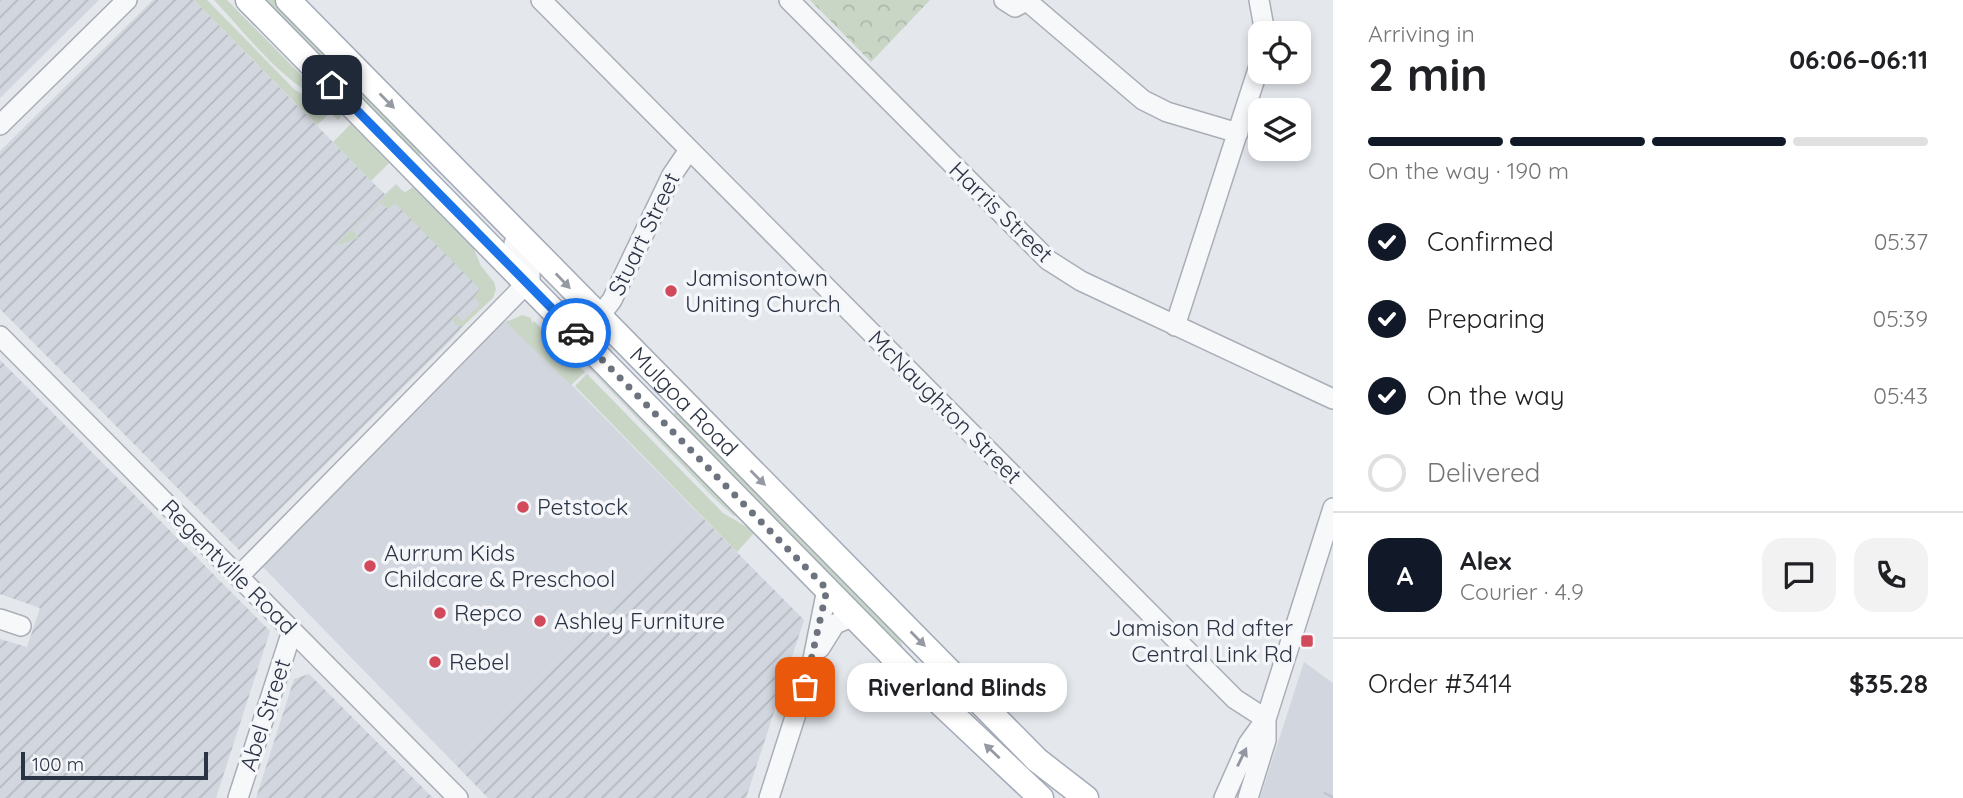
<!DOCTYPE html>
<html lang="en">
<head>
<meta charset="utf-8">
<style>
	body { margin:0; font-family:Quicksand,sans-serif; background:#f2f2f2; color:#202124; height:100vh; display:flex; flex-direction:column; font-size:26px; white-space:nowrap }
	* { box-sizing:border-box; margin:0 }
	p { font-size:23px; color:#757577 }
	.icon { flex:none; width:38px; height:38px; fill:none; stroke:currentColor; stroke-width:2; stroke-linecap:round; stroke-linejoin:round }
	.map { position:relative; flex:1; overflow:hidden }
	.drawer { display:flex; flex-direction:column; background:#fff; width:630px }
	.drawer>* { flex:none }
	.controls { position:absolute; left:1248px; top:21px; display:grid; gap:14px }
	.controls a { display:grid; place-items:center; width:63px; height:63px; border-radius:14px; background:#fff; box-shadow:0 4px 10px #0003; font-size:35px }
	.scale { position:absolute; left:21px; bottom:18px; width:187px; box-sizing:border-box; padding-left:7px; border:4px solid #2b3445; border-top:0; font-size:19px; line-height:24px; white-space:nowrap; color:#2b3445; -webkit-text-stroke:5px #f4f6f9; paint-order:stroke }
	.pin { position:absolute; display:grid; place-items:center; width:60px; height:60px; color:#fff; margin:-30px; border-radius:14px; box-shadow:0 4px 10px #0006 }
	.courier { position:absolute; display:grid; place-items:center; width:70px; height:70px; margin:-35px; border:5px solid #1a73e8; border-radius:50%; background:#fff; color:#222; box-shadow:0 2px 9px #0007 }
	.bubble { position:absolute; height:49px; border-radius:21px; background:#fff; box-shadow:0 4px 10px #0003; font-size:23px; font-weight:800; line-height:49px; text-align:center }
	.headline em { font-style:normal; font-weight:800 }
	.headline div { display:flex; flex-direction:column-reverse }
	.headline { display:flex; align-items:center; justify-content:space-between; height:119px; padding:0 35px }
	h1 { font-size:46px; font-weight:800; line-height:52px }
	.bar { display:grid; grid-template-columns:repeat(4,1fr); gap:10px 7px; align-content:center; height:84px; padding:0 35px }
	.bar i { height:9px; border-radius:5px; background:#e0e0e0 }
	.bar .current { background:#111827 }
	.bar p { grid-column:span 4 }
	.line { display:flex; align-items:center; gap:18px; padding:0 35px; border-top:2px solid #e0e0e0 }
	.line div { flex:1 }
	.round { display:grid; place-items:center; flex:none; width:74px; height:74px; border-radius:21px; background:#f2f2f2 }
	ol { padding:0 35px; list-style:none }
	li { display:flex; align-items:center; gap:21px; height:77px }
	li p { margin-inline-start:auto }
	li .icon { padding:7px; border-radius:50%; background:#111827; color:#fff; stroke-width:4 }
	li:last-child { color:#757577 }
	li i { width:38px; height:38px; border:4px solid #e0e0e0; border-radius:50% }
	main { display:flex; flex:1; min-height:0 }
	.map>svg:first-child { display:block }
	.built { fill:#d2d6de }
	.industrial { fill:url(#industrial-furrows) }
	.green { fill:#c9d6c5 }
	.park { fill:url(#park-crowns) }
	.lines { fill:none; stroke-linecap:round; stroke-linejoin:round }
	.minor-tunnel { stroke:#bfc3cb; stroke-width:19; stroke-dasharray:19 10; stroke-linecap:butt }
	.minor-casing { stroke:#a9aeb7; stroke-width:22 }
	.major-casing { stroke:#a3abb8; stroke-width:27 }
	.minor { stroke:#f7f8fa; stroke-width:19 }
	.major { stroke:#fff; stroke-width:24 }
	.oneway { fill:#959aa2 }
	.oneway2 { fill:#9196a0 }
	.done { stroke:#6c737f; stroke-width:7; stroke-dasharray:0 12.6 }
	.route { stroke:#1a73e8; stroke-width:9 }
	.poi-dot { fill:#d1495b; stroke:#f4f6f9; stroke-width:2.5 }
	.labels { text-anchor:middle; stroke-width:7; stroke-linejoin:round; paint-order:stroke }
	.street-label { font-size:23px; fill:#2b3445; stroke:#f4f6f9 }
	.poi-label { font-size:23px; fill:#2b3445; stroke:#f4f6f9; text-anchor:start }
</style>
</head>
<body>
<main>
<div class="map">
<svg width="1333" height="798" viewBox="0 0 1333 798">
	<defs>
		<pattern id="industrial-furrows" width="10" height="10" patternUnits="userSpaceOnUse" patternTransform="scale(1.75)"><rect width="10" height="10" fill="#d2d6de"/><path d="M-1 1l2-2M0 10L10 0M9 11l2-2" fill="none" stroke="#b4b8c0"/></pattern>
		<pattern id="park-crowns" width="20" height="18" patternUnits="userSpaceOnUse" patternTransform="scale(1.75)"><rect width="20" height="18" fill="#c9d6c5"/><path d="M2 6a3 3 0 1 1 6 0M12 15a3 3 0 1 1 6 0" fill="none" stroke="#adb8ab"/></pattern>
	</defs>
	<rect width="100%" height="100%" fill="#e4e7ec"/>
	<path class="built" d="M508,320L701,516L453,762L260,564L487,333Z
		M1304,662L1333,683V798H1260Z"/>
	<path class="industrial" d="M0,0H99L0,98Z
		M153,0H194L371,181L385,194L396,184L493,282L495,289L451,340L239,550L0,309V151Z
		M0,360L270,631L216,798H0V639L27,647L40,608L0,594Z
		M701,516L804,620L746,798H488L453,762Z
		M309,674L433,798H256L294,679Z"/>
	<path class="green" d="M194,0H207L295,90L342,116L338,120L330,113L317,125Z
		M214,0H227L302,76L327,93L340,108C287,90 251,39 214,0Z
		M258,0H278L426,149L415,159Z
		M351,124L389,163L371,181L333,142Z
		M396,185L404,193L413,187L474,249L481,266L494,282L496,289L493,298L463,326L456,325L452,319L456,315L463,321L480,304L474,297L480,289L395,203L388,209L380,203L352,230L359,238L335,246Z
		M522,315L531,318L532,323L534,321L585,372L571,385L506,322Z
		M555,333L640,418L667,436L746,520L733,515L713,497Z
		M587,374L723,513L755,532L737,552L575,386Z
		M679,408L854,587L899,638L904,650L900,654L670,418Z"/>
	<path class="park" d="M810,0H930L871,62Z"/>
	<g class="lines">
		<path class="minor-tunnel" d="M1332,798L1333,796"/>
		<g class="minor-casing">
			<path id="minor" d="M541,0L1235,699L1266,719
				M789,0L1048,260L1081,281L1333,399
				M1004,0L1015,7L1028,0
				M1259,0L1265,33
				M1027,1L1143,100L1167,112L1238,133
				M0,125L127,0
				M599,317L612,300L672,175L689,150
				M1175,326L1260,63
				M0,336L458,798
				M239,576L530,280V263L514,243
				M0,619L21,626
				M820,648L835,624L854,616
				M238,798L292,631
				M769,798L812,664L827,589
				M1224,798L1248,744L1266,719
				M1248,798L1266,740V719L1333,508"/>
		</g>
		<g class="major-casing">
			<g id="major">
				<path d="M248,0L921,685L1041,798"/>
				<path id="s1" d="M288,0L1037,760L1086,798"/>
			</g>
		</g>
		<use href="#minor" class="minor"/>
		<use href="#major" class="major"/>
	</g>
	<defs><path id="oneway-solid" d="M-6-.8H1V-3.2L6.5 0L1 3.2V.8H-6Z" transform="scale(1.75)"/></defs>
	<g class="oneway">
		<use href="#oneway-solid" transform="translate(387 101) rotate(45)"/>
		<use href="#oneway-solid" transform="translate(563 281) rotate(46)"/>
		<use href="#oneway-solid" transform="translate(758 478) rotate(45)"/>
		<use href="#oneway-solid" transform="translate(918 639) rotate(45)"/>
		<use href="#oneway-solid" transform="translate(992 751) rotate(-137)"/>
	</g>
	<use class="oneway2" href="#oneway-solid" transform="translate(1242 757) rotate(-64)"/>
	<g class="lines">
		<path class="done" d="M576,333L827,589L805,687"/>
		<path class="route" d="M332,85L576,333"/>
	</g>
	<g class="poi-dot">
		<circle cx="671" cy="291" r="7"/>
		<circle cx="523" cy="507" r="7"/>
		<circle cx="370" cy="566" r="7"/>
		<circle cx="440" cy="613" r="7"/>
		<circle cx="540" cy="621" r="7"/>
		<rect x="1300" y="634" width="14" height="14" rx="3.5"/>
		<circle cx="435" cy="662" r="7"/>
	</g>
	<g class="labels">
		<g class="street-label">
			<text transform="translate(1001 212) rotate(44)" y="8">Harris Street</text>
			<text transform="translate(644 234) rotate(-64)" y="8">Stuart Street</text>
			<text dy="8" stroke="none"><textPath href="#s1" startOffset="564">Mulgoa Road</textPath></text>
			<text transform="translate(945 407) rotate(45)" y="8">McNaughton Street</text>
			<text transform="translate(229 567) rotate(45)" y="8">Regentville Road</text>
			<text transform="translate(265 715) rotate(-72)" y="8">Abel Street</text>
		</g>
		<g class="poi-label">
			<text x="685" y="286">Jamisontown<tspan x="685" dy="26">Uniting Church</tspan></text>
			<text x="537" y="515">Petstock</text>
			<text x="384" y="561">Aurrum Kids<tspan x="384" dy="26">Childcare &amp; Preschool</tspan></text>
			<text x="454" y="621">Repco</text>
			<text x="554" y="629">Ashley Furniture</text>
			<text x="1293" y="636" text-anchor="end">Jamison Rd after<tspan x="1293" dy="26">Central Link Rd</tspan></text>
			<text x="449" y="670">Rebel</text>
		</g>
	</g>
</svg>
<div class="controls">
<a><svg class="icon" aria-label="locate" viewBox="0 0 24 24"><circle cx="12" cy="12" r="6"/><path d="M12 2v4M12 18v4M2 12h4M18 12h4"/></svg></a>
<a><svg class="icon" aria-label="layers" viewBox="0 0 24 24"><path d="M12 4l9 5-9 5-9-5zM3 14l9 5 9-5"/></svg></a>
</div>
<div class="scale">100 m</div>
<div class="pin" style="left:805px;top:687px;background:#ea580c"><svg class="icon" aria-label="bag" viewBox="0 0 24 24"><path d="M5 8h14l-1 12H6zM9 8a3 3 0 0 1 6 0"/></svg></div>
<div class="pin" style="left:332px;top:85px;background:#1f2937"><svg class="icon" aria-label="home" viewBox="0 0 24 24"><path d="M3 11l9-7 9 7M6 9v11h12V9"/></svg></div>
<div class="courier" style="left:576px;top:333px"><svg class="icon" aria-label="car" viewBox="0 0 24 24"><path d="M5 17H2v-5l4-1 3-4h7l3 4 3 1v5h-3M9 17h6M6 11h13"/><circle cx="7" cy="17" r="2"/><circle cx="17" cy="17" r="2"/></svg></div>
<div class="bubble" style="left:847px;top:663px;width:220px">Riverland Blinds</div>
</div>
<section class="drawer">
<div class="headline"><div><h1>2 min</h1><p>Arriving in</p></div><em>06:06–06:11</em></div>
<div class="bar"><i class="current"></i><i class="current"></i><i class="current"></i><i></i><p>On the way · 190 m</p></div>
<ol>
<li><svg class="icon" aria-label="check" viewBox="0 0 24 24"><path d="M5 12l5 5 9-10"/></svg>Confirmed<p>05:37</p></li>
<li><svg class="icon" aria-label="check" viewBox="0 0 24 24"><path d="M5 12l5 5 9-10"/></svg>Preparing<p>05:39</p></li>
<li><svg class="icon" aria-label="check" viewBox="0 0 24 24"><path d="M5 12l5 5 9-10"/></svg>On the way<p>05:43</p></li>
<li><i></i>Delivered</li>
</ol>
<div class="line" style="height:126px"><b class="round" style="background:#111827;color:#fff">A</b><div><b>Alex</b><p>Courier · 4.9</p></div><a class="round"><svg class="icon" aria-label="chat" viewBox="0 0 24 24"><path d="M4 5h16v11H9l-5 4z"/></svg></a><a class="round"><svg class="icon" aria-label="phone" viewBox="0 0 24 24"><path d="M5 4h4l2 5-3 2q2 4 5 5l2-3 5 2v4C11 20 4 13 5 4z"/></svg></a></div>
<div class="line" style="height:91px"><div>Order #3414</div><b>$35.28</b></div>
</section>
</main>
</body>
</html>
